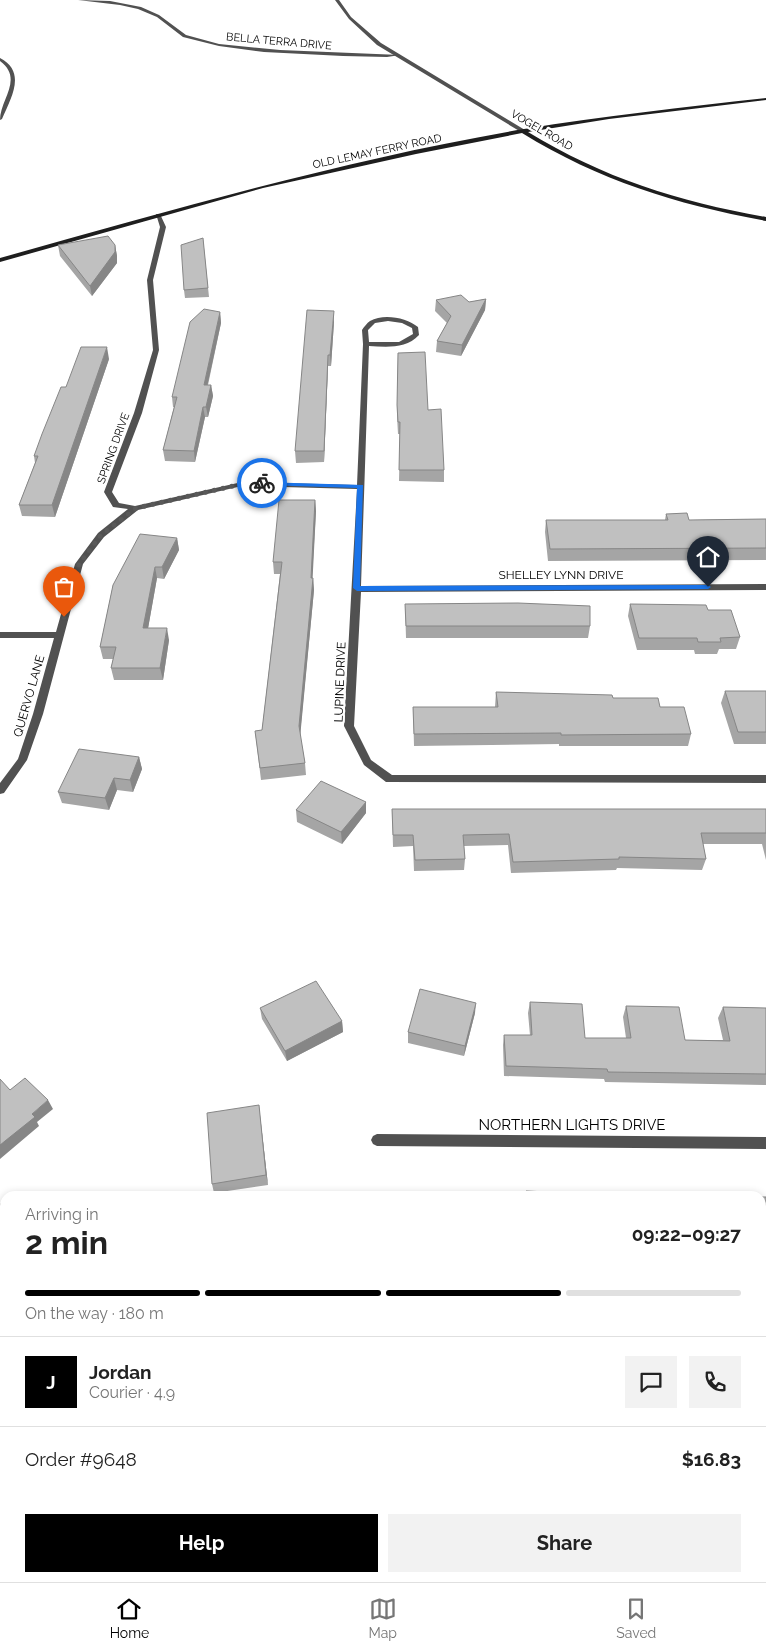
<!DOCTYPE html>
<html lang="en">
<head>
<meta charset="utf-8">
<style>
	body { margin:0; font-family:Raleway,sans-serif; background:#f2f2f2; color:#222; height:100vh; display:flex; flex-direction:column; font-size:19px; white-space:nowrap }
	* { box-sizing:border-box; margin:0 }
	p { font-size:16px; color:#767676 }
	.icon { flex:none; width:28px; height:28px; fill:none; stroke:currentColor; stroke-width:2; stroke-linecap:round; stroke-linejoin:round }
	.map { position:relative; flex:1; overflow:hidden }
	.side { position:absolute; left:0px; top:1191px; width:766px; height:391px; display:flex; flex-direction:column; background:#fff; border-radius:15px 15px 0 0; box-shadow:0 2px 8px #0003 }
	.side>* { flex:none }
	.pin { position:absolute; display:grid; place-items:center; width:42px; height:42px; color:#fff; margin:-51px -21px; border-radius:50% 50% 50% 0; rotate:-45deg; box-shadow:0 0 5px #0007 }
	.pin .icon { rotate:45deg }
	.courier { position:absolute; display:grid; place-items:center; width:50px; height:50px; margin:-25px; border:4px solid #1a73e8; border-radius:50%; background:#fff; color:#222; box-shadow:0 1px 6px #0007 }
	.summary em { font-style:normal; font-weight:700 }
	.summary div { display:flex; flex-direction:column-reverse }
	.summary { display:flex; align-items:center; justify-content:space-between; height:85px; padding:0 25px }
	h1 { font-size:32px; font-weight:700; line-height:38px }
	.bar { display:grid; grid-template-columns:repeat(4,1fr); gap:8px 5px; align-content:center; height:60px; padding:0 25px }
	.bar i { height:6px; border-radius:4px; background:#e0e0e0 }
	.bar .current { background:#000 }
	.bar p { grid-column:span 4 }
	.line { display:flex; align-items:center; gap:12px; padding:0 25px; border-top:1px solid #e0e0e0 }
	.line div { flex:1 }
	.round { display:grid; place-items:center; flex:none; width:52px; height:52px; border-radius:0px; background:#f2f2f2 }
	.button { display:flex; gap:10px; margin-top:auto; padding:10px 25px }
	.button a { flex:1; height:58px; border-radius:0px; background:#000; color:#fff; font-size:20px; font-weight:700; line-height:58px; text-align:center }
	.button a+a { background:#f2f2f2; color:#222 }
	.menu { display:flex; justify-content:space-around; align-items:center; height:70px; border-top:1px solid #e0e0e0; background:#fff; font-size:14px; color:#767676 }
	.menu a { display:grid; justify-items:center; gap:2px }
	.menu .current { color:#000 }
	.map>svg:first-child { display:block }
	.lines { fill:none; stroke-linecap:round; stroke-linejoin:round }
	.minor { fill:#515151; fill-rule:evenodd }
	.tertiary { fill:#515151; fill-rule:evenodd }
	.secondary { fill:#1e1e1e; fill-rule:evenodd }
	.wall { fill:#a5a5a5 }
	.shaded-wall { fill:#868686 }
	.building { fill:#c0c0c0; stroke:#868686 }
	.route { fill:#1a73e8 }
	.done { stroke:#595959; stroke-width:5; stroke-dasharray:0 9 }
	.labels { text-anchor:middle; stroke-width:4.5; stroke-linejoin:round; paint-order:stroke }
	.far-street-label { font-size:11px; fill:#000; stroke:#fff }
	.street-label { font-size:12px; fill:#000; stroke:#fff }
	.near-street-label { font-size:15px; fill:#000; stroke:#fff }
</style>
</head>
<body>
<div class="map">
<svg width="766" height="1582" viewBox="0 0 766 1582">
	<rect width="100%" height="100%" fill="#fff"/>
	<g class="lines">
		<path class="minor" d="M78,0L110,1L141,7L159,15L186,35L219,44L280,50L400,55L387,57L343,56L264,52L219,46L183,37L157,17L138,9L120,5Z
			M0,58C27,72 11,98 2,119L0,120C0,99 24,79 0,61Z
			M156,214H160L166,227L153,280L159,350L142,413L112,492L119,503L135,506L242,482L357,485L363,344L362,330C364,327 367,323 370,321C384,313 407,318 418,327L419,335C406,349 387,347 369,346L361,586L766,584V590L361,592L354,726L371,760L392,775H766V783L386,782L364,765L344,726L357,489L242,486L138,510L104,537L83,564L43,714L27,760L4,793L0,794V783L18,759L33,714L54,638H0V632H56L75,564L98,533L128,509L113,507L104,492L134,413L153,350L147,280L160,227ZM388,321L402,323L412,328L413,334L399,342H369L368,330L375,323Z
			M377,1134L766,1137V1149L377,1146L373,1144L371,1140L373,1136Z"/>
		<path class="tertiary" d="M335,0H339L351,17L381,43L525,130V132H521L377,45L349,19Z"/>
		<path class="secondary" d="M766,98V100L609,119L528,132C603,178 680,202 766,217V221C676,204 600,181 522,133L416,154L263,188L0,262V258C173,210 346,159 524,129C604,116 685,107 766,98Z"/>
	</g>
	<path class="wall" d="M203,238L209,297L185,298L184,290Z
		M58,245H115L117,256V263L92,296L60,256Z
		M486,299L485,310L461,356L436,352L437,341L447,323L435,311L436,300L469,302Z
		M220,312L221,323L208,385H211L213,396L208,417H205L195,462L165,461L163,450L174,407H173L172,397Z
		M334,322L331,366H328L324,462L296,463L295,451Z
		M398,353L428,410L444,470V482L399,481L400,434H398L397,416Z
		M109,359L55,517L22,516L19,505L35,463L34,456L66,387Z
		M315,500L316,511L312,578H313L314,590L300,734L305,763L306,775L261,780L255,731L262,730L280,574H274L273,562Z
		M666,514L689,520L766,519V560L548,561L545,532L546,520H665Z
		M177,538L179,550L164,579L157,578L148,628L169,640L163,680H114L111,668L113,659H103L100,647L113,585Z
		M405,604L590,626L588,638H406Z
		M630,604L708,610L740,637L736,649H719L717,654H695L694,650H637L628,616Z
		M725,691H766V744H734L721,703Z
		M496,692L613,698L660,707L691,734L688,746H559V744L414,746L413,707H495Z
		M139,757L142,769L133,792L117,790L109,810L62,803L58,792Z
		M366,802V813L342,844L297,822L296,810Z
		M392,809H766V860L762,844H703L706,859L702,870L617,868L616,870L511,873L508,845L464,846L465,859L464,870L414,871L413,846L393,847Z
		M530,1002L585,1038H626L623,1017L626,1006L685,1040H723L718,1018L723,1007L766,1008V1085L605,1082L604,1079L504,1076L503,1045L504,1035H530L528,1013Z
		M260,1008L342,1021L343,1032L287,1061L262,1019Z
		M475,1013L464,1056L408,1043V1032Z
		M259,1105L260,1115L268,1185L214,1193L212,1184Z
		M761,1197H766V1261H761Z
		M0,1204H5V1304H0Z"/>
	<path class="shaded-wall" d="M115,245L117,256V263L92,296L90,286Z
		M486,299L485,310L461,356L462,345Z
		M334,311V322L331,366L330,355Z
		M220,312L221,323L205,396L204,385Z
		M107,347L109,359L55,517L52,505Z
		M328,355V366L324,462V451Z
		M211,385L213,396L208,417L206,407Z
		M203,407L205,417L195,462L194,451Z
		M315,500L316,511L312,590L311,578Z
		M177,538L179,550L164,579L162,567Z
		M155,567L157,578L146,640L143,628Z
		M313,578L314,590L300,738L299,726Z
		M167,628L169,640L163,680L160,668Z
		M139,757L142,769L133,792L130,780Z
		M114,778L117,790L109,810L105,798Z
		M366,802V813L342,844L341,832Z
		M476,1003L475,1013L464,1056L465,1046Z
		M342,1021L343,1032L287,1061L285,1051Z
		M48,1100L53,1109L37,1122L39,1126L0,1159V1145L32,1114Z
		M259,1105L260,1115L268,1185L266,1175Z"/>
	<path class="building" d="M108,236L115,245V252L90,286L58,245Z
		M203,238L208,288L184,290L181,245Z
		M461,295L469,302L486,299L462,345L437,341L451,316L436,300Z
		M204,309L220,312L204,385H211L206,407H203L194,451L163,450L177,397H172L190,322Z
		M307,310L334,311L330,355H328L324,451H295Z
		M81,347H107L52,505H19L38,456H34L42,434L61,387H66Z
		M425,352L428,410L441,409L444,470H399L400,422H398L397,405L398,353Z
		M279,500H315L311,578H313L299,726L305,763L260,768L255,731L262,730L282,562H273Z
		M687,513L689,520L766,519V548L550,549L546,520H668L666,514Z
		M140,534L177,538L162,567H155L143,628H167L160,668H111L116,647H100L113,585Z
		M518,603L590,606V626H406L405,604Z
		M630,604L706,605L708,610H731L740,637L720,638L721,642H698L697,638H639Z
		M725,691H766V732H738Z
		M496,692L612,695L613,698H658L660,707H684L691,734L561,735V733L414,734L413,707H498Z
		M79,749L139,757L130,780L114,778L105,798L58,792Z
		M321,781L366,802L341,832L296,810Z
		M392,809H766V833H701L706,859L619,857V859L513,862L509,834L463,835L465,859L415,860L413,835H393Z
		M316,981L342,1021L285,1051L260,1008Z
		M420,989L476,1003L465,1046L408,1032Z
		M530,1002L582,1004L585,1038H631L626,1006L679,1007L685,1040L730,1041L723,1007L766,1008V1074L608,1072L607,1069L506,1066L504,1035H532Z
		M25,1078L48,1100L32,1114L35,1117L0,1145V1079L10,1090Z
		M259,1105L266,1175L212,1184L207,1113Z
		M526,1191L591,1194L724,1196H526Z
		M761,1197H766V1253H761Z
		M0,1204H5V1292H0Z"/>
	<path class="route" d="M259,482L363,485L360,586L708,585L711,587L708,589L357,591L353,588L357,488L262,485Z"/>
	<g class="lines">
		<path class="done" d="M64,617L79,564L101,535L136,508L242,484L262,483"/>
	</g>
	<g class="labels">
		<g class="far-street-label">
			<text transform="translate(279 41) rotate(5)" y="4">BELLA TERRA DRIVE</text>
			<text transform="translate(542 130) rotate(30)" y="4">VOGEL ROAD</text>
			<text transform="translate(377 151) rotate(-12)" y="4">OLD LEMAY FERRY ROAD</text>
			<text transform="translate(113 448) rotate(-70)" y="4">SPRING DRIVE</text>
		</g>
		<g class="street-label">
			<text x="561" y="579">SHELLEY LYNN DRIVE</text>
			<text transform="translate(340 682) rotate(-88)" y="4">LUPINE DRIVE</text>
			<text transform="translate(29 696) rotate(-74)" y="4">QUERVO LANE</text>
		</g>
		<g class="near-street-label">
			<text x="572" y="1130">NORTHERN LIGHTS DRIVE</text>
		</g>
	</g>
</svg>
<div class="pin" style="left:64px;top:617px;background:#ea580c"><svg class="icon" aria-label="bag" viewBox="0 0 24 24"><path d="M5 8h14l-1 12H6zM9 8a3 3 0 0 1 6 0"/></svg></div>
<div class="pin" style="left:708px;top:587px;background:#1f2937"><svg class="icon" aria-label="home" viewBox="0 0 24 24"><path d="M3 11l9-7 9 7M6 9v11h12V9"/></svg></div>
<div class="courier" style="left:262px;top:483px"><svg class="icon" aria-label="bike" viewBox="0 0 24 24"><circle cx="6" cy="16" r="4"/><circle cx="18" cy="16" r="4"/><path d="M6 16l4-8h5l3 8M10 8l3 8H6M13 5h3"/></svg></div>
<section class="side">
<div class="summary"><div><h1>2 min</h1><p>Arriving in</p></div><em>09:22–09:27</em></div>
<div class="bar"><i class="current"></i><i class="current"></i><i class="current"></i><i></i><p>On the way · 180 m</p></div>
<div class="line" style="height:90px"><b class="round" style="background:#000;color:#fff">J</b><div><b>Jordan</b><p>Courier · 4.9</p></div><a class="round"><svg class="icon" aria-label="chat" viewBox="0 0 24 24"><path d="M4 5h16v11H9l-5 4z"/></svg></a><a class="round"><svg class="icon" aria-label="phone" viewBox="0 0 24 24"><path d="M5 4h4l2 5-3 2q2 4 5 5l2-3 5 2v4C11 20 4 13 5 4z"/></svg></a></div>
<div class="line" style="height:65px"><div>Order #9648</div><b>$16.83</b></div>
<div class="button"><a>Help</a><a>Share</a></div>
</section>
</div>
<nav class="menu">
<a class="current"><svg class="icon" aria-label="home" viewBox="0 0 24 24"><path d="M3 11l9-7 9 7M6 9v11h12V9"/></svg>Home</a>
<a><svg class="icon" aria-label="map" viewBox="0 0 24 24"><path d="M3 6l6-2 6 2 6-2v14l-6 2-6-2-6 2zM9 4v14M15 6v14"/></svg>Map</a>
<a><svg class="icon" aria-label="saved" viewBox="0 0 24 24"><path d="M7 4h10v16l-5-4-5 4z"/></svg>Saved</a>
</nav>
</body>
</html>
